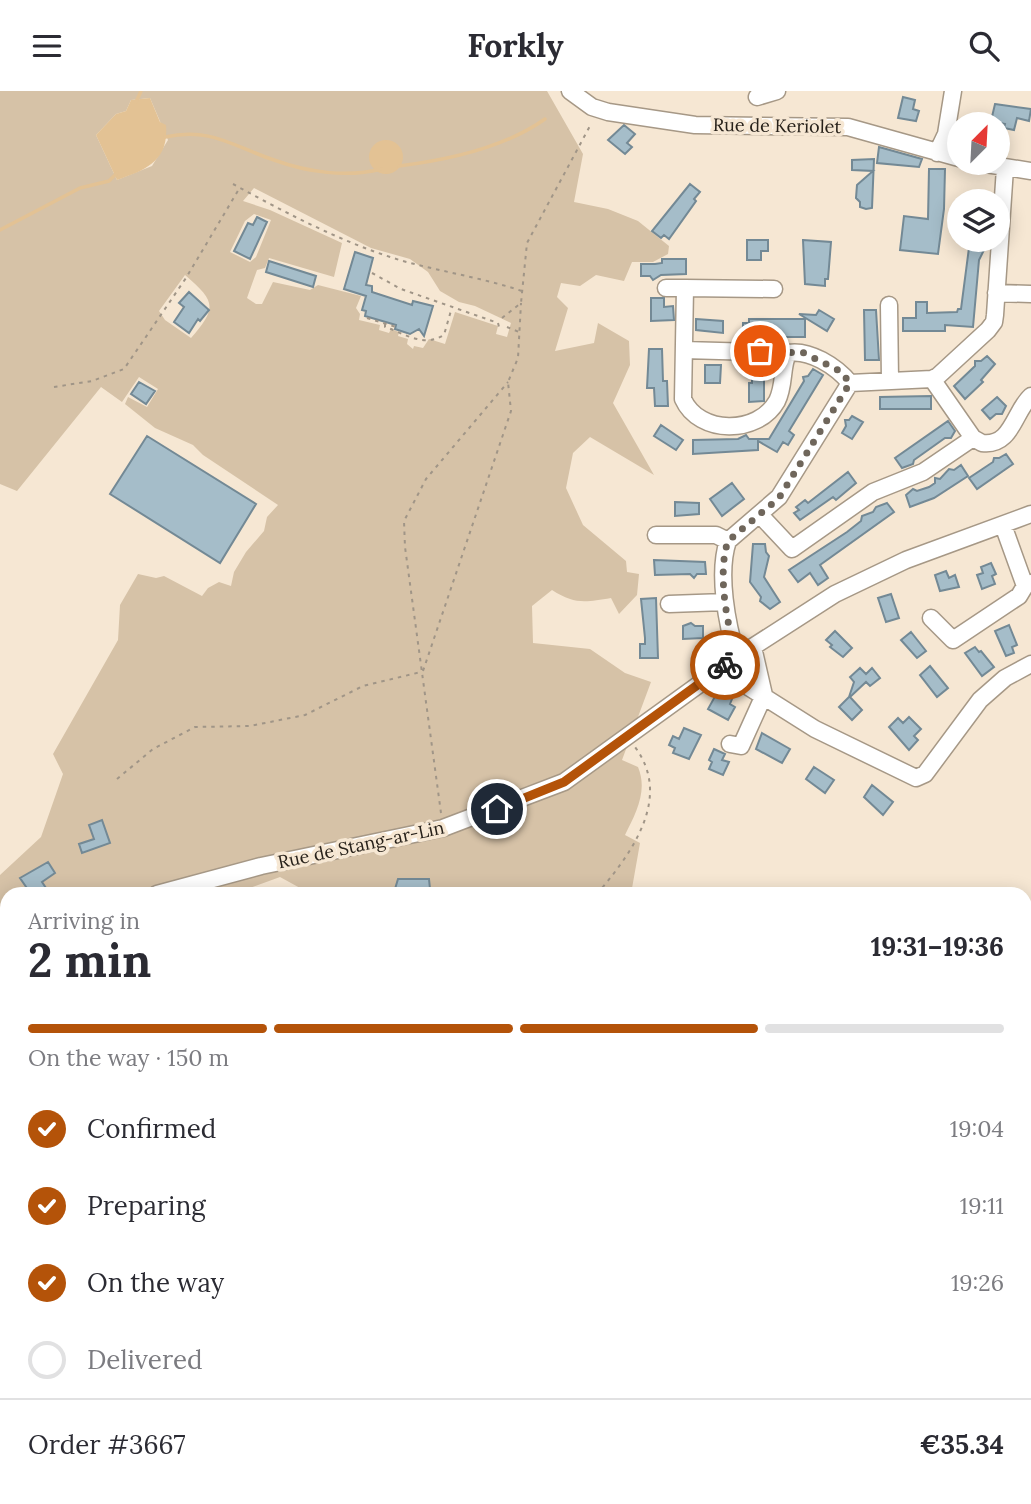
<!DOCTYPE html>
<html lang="en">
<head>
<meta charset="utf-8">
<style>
	body { margin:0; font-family:Lora,serif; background:#f7f7f7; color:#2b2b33; height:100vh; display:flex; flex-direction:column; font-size:26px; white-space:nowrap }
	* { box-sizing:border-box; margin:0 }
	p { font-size:23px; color:#7c7c81 }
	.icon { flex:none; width:38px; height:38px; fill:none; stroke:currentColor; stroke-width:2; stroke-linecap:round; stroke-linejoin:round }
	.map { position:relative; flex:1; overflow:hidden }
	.details { position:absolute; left:0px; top:796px; width:1032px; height:618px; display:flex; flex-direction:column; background:#fff; border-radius:21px 21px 0 0; box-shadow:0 4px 18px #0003 }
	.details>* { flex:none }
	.needle { width:46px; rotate:24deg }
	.tools { position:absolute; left:947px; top:21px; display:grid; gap:14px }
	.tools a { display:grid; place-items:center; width:63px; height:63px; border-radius:50%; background:#fff; box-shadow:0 4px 18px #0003; font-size:35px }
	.pin { position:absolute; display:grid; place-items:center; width:60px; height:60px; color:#fff; margin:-30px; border:4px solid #fff; border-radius:50%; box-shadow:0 2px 7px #0007 }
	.courier { position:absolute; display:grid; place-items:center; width:70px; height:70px; margin:-35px; border:5px solid #b45309; border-radius:50%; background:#fff; color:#222; box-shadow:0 2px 9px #0007 }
	.head em { font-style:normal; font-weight:700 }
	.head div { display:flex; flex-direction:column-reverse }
	.head { display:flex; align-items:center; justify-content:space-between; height:119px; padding:0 28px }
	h1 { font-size:46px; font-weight:700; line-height:52px }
	.bar { display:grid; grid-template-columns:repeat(4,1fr); gap:10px 7px; align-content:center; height:84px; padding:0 28px }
	.bar i { height:9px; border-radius:5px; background:#e1e1e2 }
	.bar .current { background:#b45309 }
	.bar p { grid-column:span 4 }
	.line { display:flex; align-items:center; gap:18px; padding:0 28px; border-top:2px solid #e1e1e2 }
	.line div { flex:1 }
	ol { padding:0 28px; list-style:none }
	li { display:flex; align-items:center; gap:21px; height:77px }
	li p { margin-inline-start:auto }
	li .icon { padding:7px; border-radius:50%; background:#b45309; color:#fff; stroke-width:4 }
	li:last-child { color:#7c7c81 }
	li i { width:38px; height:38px; border:4px solid #e1e1e2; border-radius:50% }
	header { display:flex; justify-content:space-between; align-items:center; height:91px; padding:0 28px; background:#fff; font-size:32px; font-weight:700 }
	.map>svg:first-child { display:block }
	.green { fill:#d6c2a7; fill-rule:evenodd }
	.water { fill:#e3c294 }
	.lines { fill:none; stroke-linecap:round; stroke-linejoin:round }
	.stream { stroke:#e3c294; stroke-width:3.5 }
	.building { fill:#a5bdc9; stroke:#738995; stroke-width:2 }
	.minor-casing { stroke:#a69886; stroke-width:19 }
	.path { stroke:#a09587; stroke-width:2; stroke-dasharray:3.5 5; stroke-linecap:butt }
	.minor { stroke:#fff; stroke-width:16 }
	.done { stroke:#6f665b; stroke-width:7; stroke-dasharray:0 12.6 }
	.route { stroke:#b45309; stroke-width:9 }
	.labels { text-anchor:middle; stroke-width:7; stroke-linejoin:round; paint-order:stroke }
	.street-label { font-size:18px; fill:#27211a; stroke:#f6e7d3 }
</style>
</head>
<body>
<header><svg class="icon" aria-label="menu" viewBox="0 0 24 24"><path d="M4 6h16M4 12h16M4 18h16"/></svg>Forkly<svg class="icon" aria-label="search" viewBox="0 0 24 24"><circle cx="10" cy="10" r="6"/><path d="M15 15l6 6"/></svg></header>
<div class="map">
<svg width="1031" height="1413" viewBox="0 0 1031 1413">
	<rect width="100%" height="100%" fill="#f6e7d3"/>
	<path class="green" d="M0,0H547L583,63L574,111L608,118L638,130L669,155L668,163L653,171H632L624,190L596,184L580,195L561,192L557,206L568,217L555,260L594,252L598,232L629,250L630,274L613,312L654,384L590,346L573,362L566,397L583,434L626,470L627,481L639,483L637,504L619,523L611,507C586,511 575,514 552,499L532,515L533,552L590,558L625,582L651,591L622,669L638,676C648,700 636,722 625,744L640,752L631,803H311L280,786L233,803H7V883L0,885V784L41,746L63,683L53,663L118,549L120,514L138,483L156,487L164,485L202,505L208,497L219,491L231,495L234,481L246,461L264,440L267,426L278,414L203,364L193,354L155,337L125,313L128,306L147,316L158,298L139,286L122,311L101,296L17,400L0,393ZM150,7L168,49L152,75L117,89L96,44L116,23L126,20L131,9ZM254,97L371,157L410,168L428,181L440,200L459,211L475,215L511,232L507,246L496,243L498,235L455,221L445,253L429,248L423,257L414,255L413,258L407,253L408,248L398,245L399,241L391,238L389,242L379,239L380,234L359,229L360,223L356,217L361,205L318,194L310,199L273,191L262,213H256L247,207L257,179L265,177L269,167L334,186L342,152L270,119L243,110ZM254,123L271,129L256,166L250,171L230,161L245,130ZM185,184C215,210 218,216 191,247L165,229L159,220Z
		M7,1101V1407L0,1398V1109Z
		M7,1407H613L630,1413H12Z"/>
	<path class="water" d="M150,7L160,31L166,34C169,70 146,79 117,89L96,44L116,23L126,20L131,9Z
		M369 66a17 17 0 1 1 34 0a17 17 0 1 1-34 0Z"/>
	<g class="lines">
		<path class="stream" d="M136,11L141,0
			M165,46C211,36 232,55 274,69C307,81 347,87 381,78
			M399,75C448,69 504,57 545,28
			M0,139L80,97L109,90L117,82
			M258,1413L261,1407"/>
	</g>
	<path class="building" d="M903,6L915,9L913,18L919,20L916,30L898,27Z
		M995,13L1031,18L1029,30L1017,27L1014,39L1004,37L1005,33L991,30Z
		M624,34L635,43L627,52L632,56L625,63L608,49Z
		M879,56L922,68L919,76L877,72Z
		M874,68L872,117L866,118L860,116V111L856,107L857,94L873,80L852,79V69Z
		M929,78H945L944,118L938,163L900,159L904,125L928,128Z
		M690,93L700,101L694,108L696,110L669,148L664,144L661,147L652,140Z
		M257,126L267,131L250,168L234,160L248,132L253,134Z
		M747,149H768V160H761V169H747Z
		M803,149L831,151L828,188H825V195L805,193Z
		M970,149H982L985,157L979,169L973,236L945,234V240H903V227H916V211H927V222L957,221L958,218H961Z
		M355,161L373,167L366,194L372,195V201L412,214L413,210L433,215L424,245L419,238L410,243L395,238L396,234L365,225L366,220L362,219L366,205L344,198Z
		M662,168H686V183L661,184L653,189L650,185H641V173H655L662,172Z
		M269,170L316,185L313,196L266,181Z
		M189,201L209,219L200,230L198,228L189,242L174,231L184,216L179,212Z
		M651,207H664V216L673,215L674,229L651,230Z
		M819,219L834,228L827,240L799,223L816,224Z
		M864,219H876L879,269H865Z
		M696,228L723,230V242L696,239Z
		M749,228H805V246H743V232H749Z
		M649,258H662L663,290H667L668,315H655L654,297H647Z
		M987,265L995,273L981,289L983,291L965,308L954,295L975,275V270H981Z
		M705,274H721L720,292H705Z
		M813,278L823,284L789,340L794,344L788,354L783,351L777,361L758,350V359L693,363V349L738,348L746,344L749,348H769L804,290L803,286L808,285Z
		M764,286V310L749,311V292H752V287Z
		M139,291L155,300L146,313L131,303Z
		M931,305V318H880V306Z
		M997,306L1006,315L1002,323H996L990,328L982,319Z
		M852,325L863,331L852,348L842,342L846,335L845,329H849Z
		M948,330L955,340L951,347H945L914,369L913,373L902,377L895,367Z
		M661,334L683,349L676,359L654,345Z
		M147,345L256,413L220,472L110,403Z
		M1006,363L1013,373L977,398L969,387L993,371L994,367H999Z
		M961,374L968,385L934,407L910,416L906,404L913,398L917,400L929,396L935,392V387L940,388L949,378L954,379Z
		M848,381L856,392L836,409L833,406L800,429L794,422L799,419L796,416L805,409L808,412Z
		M732,392L744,408L722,425L710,408Z
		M675,411L699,412V423L675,425Z
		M887,412L894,421L820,474L828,487L818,494L810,482L798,491L789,479L847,441L861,430L862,425L873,421L876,416Z
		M753,453H765L766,461L769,465L764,486L780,511L770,518L760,510L761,506L750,491Z
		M654,469L705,471L706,483H697L694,487L690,483L655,484Z
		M991,472L996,483L992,485L995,493L982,498L977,484L983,482L981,476Z
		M946,480L949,487L955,484L959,496L940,500L935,484Z
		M891,503L899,527L886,531L878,507Z
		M656,507L658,567H640V553H645V547L641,508Z
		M691,532L695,535H703V547L683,548V535Z
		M1009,534L1017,554L1012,556L1014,562L1006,565L995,540Z
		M835,540L852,557L843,566L830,556L832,554L826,549Z
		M911,541L926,560L917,567L901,549Z
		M975,556L979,561L981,560L994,576L982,585L965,562Z
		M930,575L948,597L937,606L920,584Z
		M860,577L866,583L872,577L880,587L870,595L866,591L850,606L862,619L852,629L839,616L849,606L854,591L850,586Z
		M718,600L732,608L730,613L735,616L728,629L708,618Z
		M909,626L921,638L914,645L918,649L909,659L889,636L898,627L903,632Z
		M684,637L701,644L689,668L673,662L675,657L669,654L673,645L679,648Z
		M762,642L790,658L782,672L756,658Z
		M714,658L725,663L722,669L729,671L723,684L709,678L712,671L709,669Z
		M814,676L834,689L825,702L806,688Z
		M872,694L893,711L883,724L864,706Z
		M102,729L110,752L82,762L79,753L94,748L89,734Z
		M48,771L55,782L42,791L50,803H31L20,787Z
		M398,788H429L430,798H395Z"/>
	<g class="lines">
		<g class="minor-casing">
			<path id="minor" d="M570,0L592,16L608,21L695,34L848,36L959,67
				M757,6L777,0
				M937,62L946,43L953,0
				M979,72L1031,80
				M666,197H685L683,308C699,344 758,344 777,310C785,294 781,278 788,262
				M685,197L774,198
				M996,202L1031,203
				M889,214L890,289
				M684,259L788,262C809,258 836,275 850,292
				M932,288L973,347L982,352C1012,356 1014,320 1031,305
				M850,292L932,288L938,285L988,239L994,231L995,224L1005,77
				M761,425L792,458L873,401L923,381L973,347
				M1003,434L1025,495
				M656,444H716L728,450
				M669,513L725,511
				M931,527L953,549L1019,505L1025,495L1031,492
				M753,556L764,604
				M737,566C727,534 717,482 728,450L779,406L850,292
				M720,578L815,638L916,687L925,683L980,609L1005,587L1031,573
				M730,653L741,655L764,604
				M157,803L261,775L443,737L564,691L737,566L835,503L906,469L1031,423
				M0,859L7,857
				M283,1413L295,1407"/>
		</g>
		<path class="path" d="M233,93C286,122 345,153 403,170C443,181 483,187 522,200
			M372,182L401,198L498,232L499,236
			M367,227L396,236
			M502,227L521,212L527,152L591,33
			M385,233V236C404,242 423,257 444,244L452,216
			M507,236L519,241
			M54,296L92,290L124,278L186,187L239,98
			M423,580L511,320L508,291L518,267L521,212
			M117,688L153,658L195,636L250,635L305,624L363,595L421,581
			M441,722L405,456L404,430L426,388L508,291
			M597,803C631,763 673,707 635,656
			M1026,1110L1031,1087
			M120,1413V1407
			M544,1413L553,1410L567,1413
			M846,1413L849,1407"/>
		<use href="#minor" class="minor"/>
	</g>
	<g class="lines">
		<path class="done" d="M725,574L737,566C727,534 717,482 728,450L779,407L850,292L840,280L800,260L788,262L760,260"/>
		<path class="route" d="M497,718L564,691L725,574"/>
	</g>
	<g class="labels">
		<g class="street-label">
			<text transform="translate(777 35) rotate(1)" y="6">Rue de Keriolet</text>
			<text transform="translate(361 754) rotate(-12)" y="6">Rue de Stang-ar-Lin</text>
		</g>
	</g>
</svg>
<div class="tools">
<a><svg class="needle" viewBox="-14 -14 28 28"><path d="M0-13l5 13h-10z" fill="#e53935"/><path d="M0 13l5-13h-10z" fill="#7c7c81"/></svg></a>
<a><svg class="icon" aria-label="layers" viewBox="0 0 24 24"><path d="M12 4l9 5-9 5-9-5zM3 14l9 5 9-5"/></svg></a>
</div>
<div class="pin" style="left:760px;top:260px;background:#ea580c"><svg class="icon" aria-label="bag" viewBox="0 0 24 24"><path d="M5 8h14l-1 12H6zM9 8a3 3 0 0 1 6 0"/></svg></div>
<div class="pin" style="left:497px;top:718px;background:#1f2937"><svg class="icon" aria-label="home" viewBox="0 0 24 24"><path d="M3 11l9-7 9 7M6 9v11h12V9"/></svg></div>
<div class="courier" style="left:725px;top:574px"><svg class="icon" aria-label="bike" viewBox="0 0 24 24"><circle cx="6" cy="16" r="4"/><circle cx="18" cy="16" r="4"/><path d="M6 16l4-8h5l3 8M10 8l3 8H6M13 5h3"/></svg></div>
<section class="details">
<div class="head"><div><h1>2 min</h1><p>Arriving in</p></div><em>19:31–19:36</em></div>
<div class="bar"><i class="current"></i><i class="current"></i><i class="current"></i><i></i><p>On the way · 150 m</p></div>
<ol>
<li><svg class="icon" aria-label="check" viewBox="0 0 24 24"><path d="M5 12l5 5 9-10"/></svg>Confirmed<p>19:04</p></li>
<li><svg class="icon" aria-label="check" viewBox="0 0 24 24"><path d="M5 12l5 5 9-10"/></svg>Preparing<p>19:11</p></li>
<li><svg class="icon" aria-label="check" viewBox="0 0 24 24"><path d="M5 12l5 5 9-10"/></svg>On the way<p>19:26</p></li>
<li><i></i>Delivered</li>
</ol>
<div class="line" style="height:91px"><div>Order #3667</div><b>€35.34</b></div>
</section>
</div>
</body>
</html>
